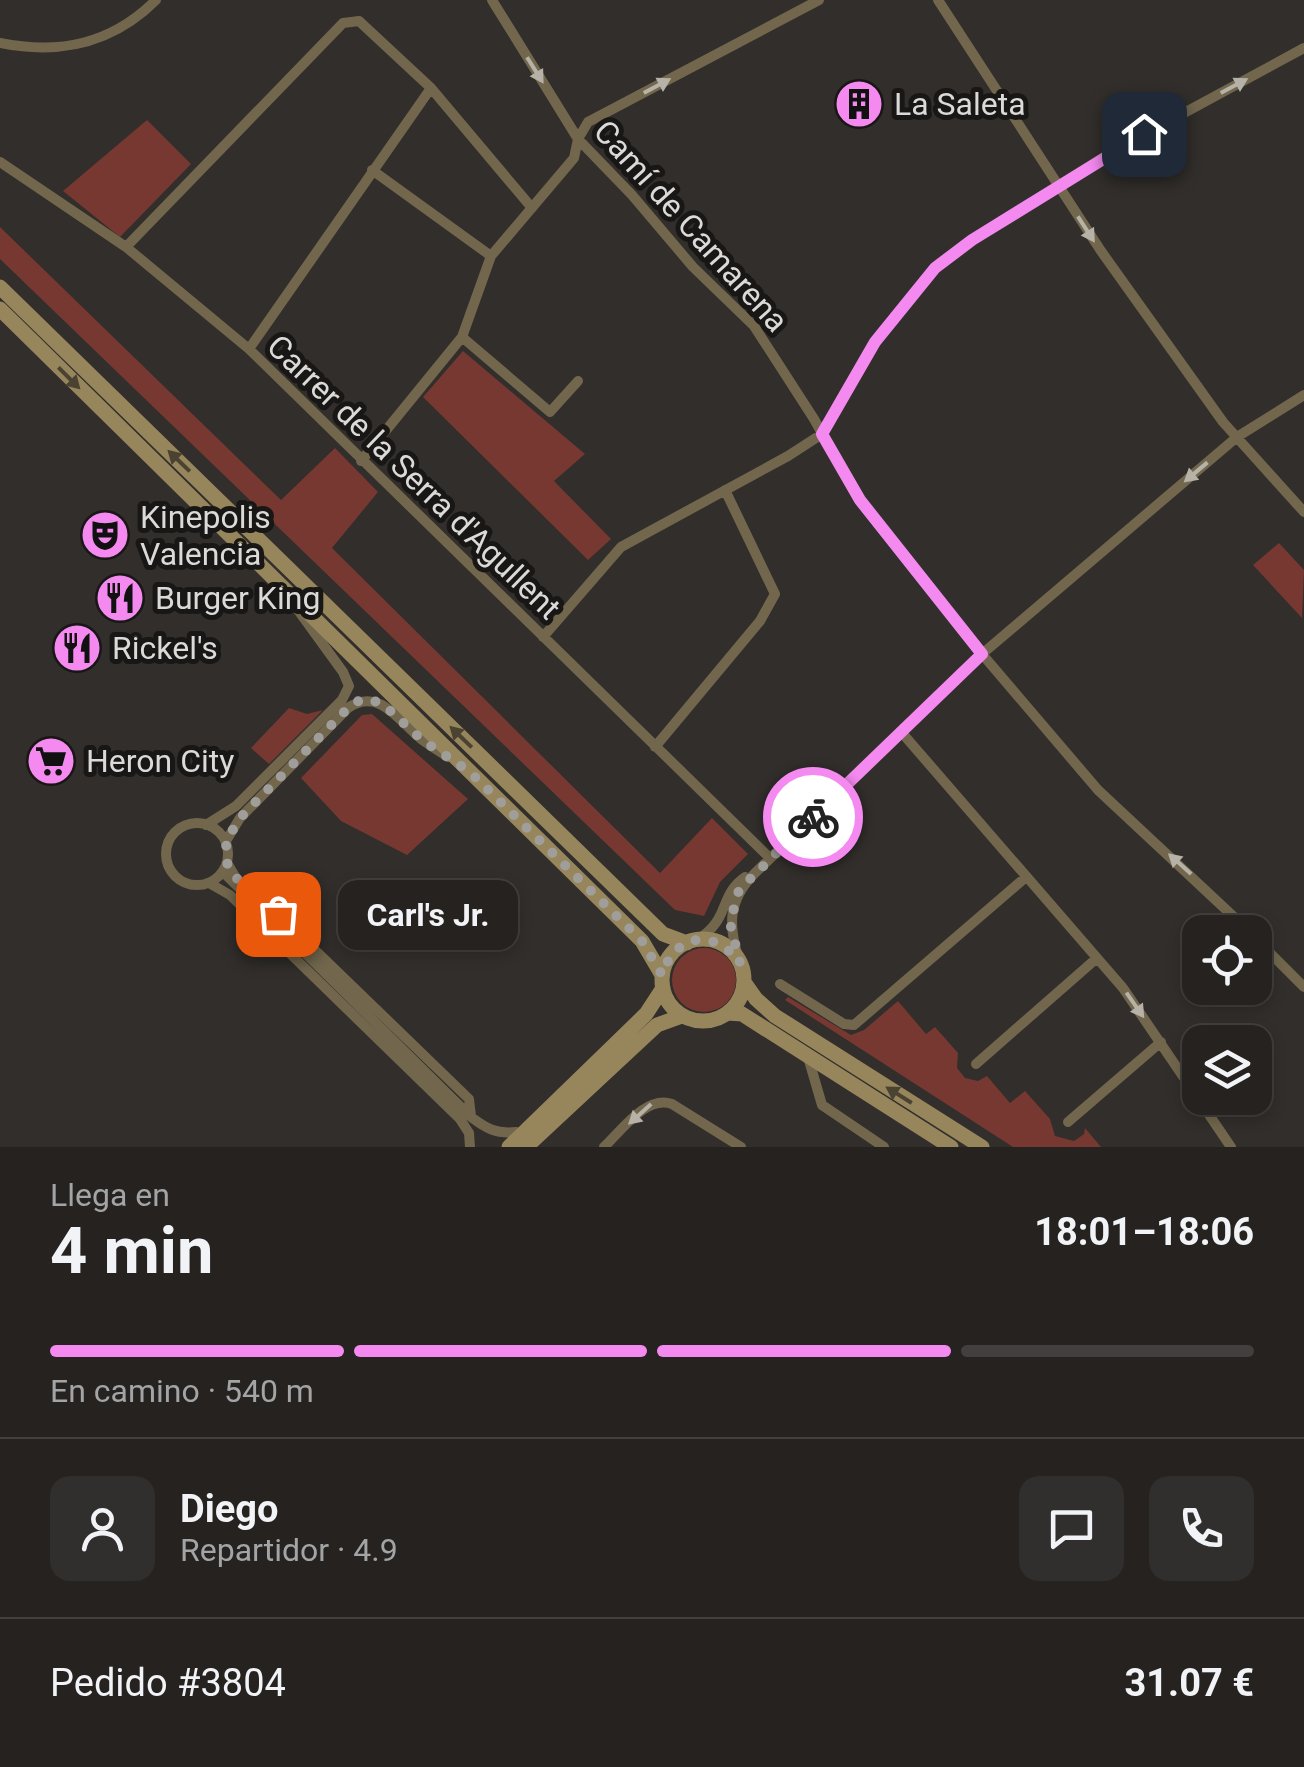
<!DOCTYPE html>
<html lang="es">
<head>
<meta charset="utf-8">
<style>
	body { margin:0; font-family:Roboto,sans-serif; background:#312f2d; color:#f1f3f6; height:100vh; display:flex; flex-direction:column; font-size:38px; white-space:nowrap }
	* { box-sizing:border-box; margin:0 }
	p { font-size:32px; color:#a3a4a5 }
	.icon { flex:none; width:55px; height:55px; fill:none; stroke:currentColor; stroke-width:2; stroke-linecap:round; stroke-linejoin:round }
	.map { position:relative; height:1147px; overflow:hidden }
	.drawer { display:flex; flex-direction:column; background:#252220; flex:1 }
	.drawer>* { flex:none }
	.fabs { position:absolute; left:1182px; top:915px; display:grid; gap:20px }
	.fabs a { display:grid; place-items:center; width:90px; height:90px; border-radius:20px; background:#252220; box-shadow:0 5px 15px #0003,0 0 0 2px #423f3e; font-size:50px }
	.pin { position:absolute; display:grid; place-items:center; width:85px; height:85px; color:#fff; margin:-42px; border-radius:20px; box-shadow:0 5px 15px #0006 }
	.courier { position:absolute; display:grid; place-items:center; width:100px; height:100px; margin:-50px; border:8px solid #f489f0; border-radius:50%; background:#fff; color:#222; box-shadow:0 2px 12px #0007 }
	.bubble { position:absolute; height:70px; border-radius:20px; background:#252220; box-shadow:0 5px 15px #0003,0 0 0 2px #423f3e; font-size:32px; font-weight:700; line-height:70px; text-align:center }
	.overview em { font-style:normal; font-weight:700 }
	.overview div { display:flex; flex-direction:column-reverse }
	.overview { display:flex; align-items:center; justify-content:space-between; height:170px; padding:0 50px }
	h1 { font-size:65px; font-weight:700; line-height:75px }
	.bar { display:grid; grid-template-columns:repeat(4,1fr); gap:15px 10px; align-content:center; height:120px; padding:0 50px }
	.bar i { height:12px; border-radius:8px; background:#423f3e }
	.bar .selected { background:#f489f0 }
	.bar p { grid-column:span 4 }
	.line { display:flex; align-items:center; gap:25px; padding:0 50px; border-top:2px solid #423f3e }
	.line div { flex:1 }
	.round { display:grid; place-items:center; flex:none; width:105px; height:105px; border-radius:20px; background:#312f2d }
	.map>svg:first-child { display:block }
	.green { fill:#763831 }
	.lines { fill:none; stroke-linecap:round; stroke-linejoin:round }
	.street { stroke:#72674d; stroke-width:10 }
	.secondary { stroke:#97865c; stroke-width:15 }
	.oneway { fill:#b7b2a7 }
	.oneway2 { fill:#4b4331 }
	.done { stroke:#a09e9b; stroke-width:10; stroke-dasharray:0 18 }
	.route { stroke:#f489f0; stroke-width:12 }
	.labels { text-anchor:middle; stroke-width:10; stroke-linejoin:round; paint-order:stroke }
	.poi-label { font-size:32px; fill:#dcdad8; stroke:#181715; text-anchor:start }
	.street-label { font-size:32px; fill:#dcdad8; stroke:#181715 }
</style>
</head>
<body>
<div class="map">
<svg width="1304" height="1147" viewBox="0 0 1304 1147">
	<rect width="100%" height="100%" fill="#312e2b"/>
	<path class="green" d="M147,120L191,164L120,237L63,191Z
		M0,227L281,500L335,448L378,492L332,548L660,873L712,818L748,854L720,882L704,916L675,910L0,259Z
		M463,351L585,454L554,481L611,539L588,560L423,397Z
		M1279,543L1304,570L1302,618L1253,565Z
		M289,708L307,714L323,710L269,764L251,748Z
		M372,714L468,799L407,855L341,821L301,778L362,715Z
		M672 980a32 32 0 1 1 64 0a32 32 0 1 1-64 0Z
		M788,997L851,1035L864,1030L898,1001L926,1034L935,1027L958,1053L957,1068L965,1078L978,1081L987,1076L1010,1103L1025,1091L1050,1119L1055,1136L1074,1141L1084,1134L1085,1128L1101,1147H1013L785,1000Z"/>
	<g class="lines">
		<path class="street" d="M492,0L578,139L632,195L693,267L754,326L814,419L859,500L982,654L1098,790L1250,932
			M938,0L1101,251L1223,422L1304,512
			M0,43C60,55 112,44 156,0
			M0,162L126,247L249,349L770,858
			M372,170L491,256
			M126,247L343,23L359,21L431,88L532,208
			M462,337L550,412L578,381
			M249,349L431,88
			M361,461L462,337L491,256L574,158L578,139L588,122L819,0
			M543,637L621,547L788,456L822,434L875,342L935,268L972,240L1112,152L1304,48
			M903,734L1123,988L1231,1147
			M655,747L760,621L775,594L725,490
			M166 854a31 31 0 1 1 62 0a31 31 0 1 1-62 0Z
			M206,825L236,806L342,700L349,686L343,672L298,610
			M226,841L240,818L348,708C379,687 398,720 421,739C429,745 439,751 448,757
			M227,863L238,881L256,893L469,1099L471,1116
			M223,872L471,1117C487,1129 496,1134 516,1132
			M209,883L230,895L460,1119L469,1133L470,1147
			M1255,938L1304,987
			M697,940C731,919 718,896 745,877
			M740,963C728,927 727,901 755,873L982,654L1237,437L1304,395
			M780,984L844,1024L854,1025L1026,877
			M808,1057L822,1105L884,1147
			M976,1064L1097,958
			M1068,1122L1161,1042
			M604,1147C622,1130 646,1095 672,1104L741,1147"/>
		<path class="secondary" d="M0,287L663,934L687,943
			M0,309L642,941L662,975
			M662 980a41 41 0 1 1 82 0a41 41 0 1 1-82 0Z
			M744,982L756,999L775,1016L982,1147
			M728,1013L742,1014L951,1147
			M509,1147L646,1014L663,988
			M526,1147L657,1025L682,1016"/>
	</g>
	<defs><path id="oneway-solid" d="M-6-.8H1V-3.2L6.5 0L1 3.2V.8H-6Z" transform="scale(2.5)"/></defs>
	<g class="oneway">
		<use href="#oneway-solid" transform="translate(535 70) rotate(58)"/>
		<use href="#oneway-solid" transform="translate(657 86) rotate(-28)"/>
		<use href="#oneway-solid" transform="translate(1234 86) rotate(-28)"/>
		<use href="#oneway-solid" transform="translate(1086 229) rotate(57)"/>
		<use href="#oneway-solid" transform="translate(1196 472) rotate(140)"/>
		<use href="#oneway-solid" transform="translate(1180 864) rotate(-138)"/>
		<use href="#oneway-solid" transform="translate(1135 1005) rotate(55)"/>
		<use href="#oneway-solid" transform="translate(640 1114) rotate(138)"/>
	</g>
	<g class="oneway2">
		<use href="#oneway-solid" transform="translate(69 378) rotate(45)"/>
		<use href="#oneway-solid" transform="translate(179 461) rotate(-136)"/>
		<use href="#oneway-solid" transform="translate(461 737) rotate(-136)"/>
		<use href="#oneway-solid" transform="translate(899 1095) rotate(-148)"/>
	</g>
	<g class="lines">
		<path class="done" d="M278,914L238,880L227,863L226,841L240,818L348,708L360,700H372L384,705L422,740L470,772L642,941L662,975C675,933 715,928 740,963L730,923L739,890L813,817"/>
		<path class="route" d="M813,817L982,654L860,500L822,434L875,342L935,268L972,240L1144,134"/>
	</g>
	<defs>
		<g id="building-disc" transform="scale(2.5)"><circle r="9.5" fill="#f489f0" stroke="#181715"/><path d="M-4-6H4V6H1V3H-1V6H-4ZM-2.5-4.3h1.7v1.8h-1.7ZM.8-4.3h1.7v1.8H.8ZM-2.5-1h1.7V.8h-1.7ZM.8-1h1.7V.8H.8Z" fill="#111"/></g>
		<g id="theatre-disc" transform="scale(2.5)"><circle r="9.5" fill="#f489f0" stroke="#181715"/><path d="M-5-5.5Q0-4 5-5.5V0Q5 5 0 6Q-5 5-5 0ZM-3.3-2.5H-1v1.5H-3.3ZM1-2.5H3.3v1.5H1ZM-2.8 1Q0 5.5 2.8 1Z" fill="#111"/></g>
		<g id="restaurant-disc" transform="scale(2.5)"><circle r="9.5" fill="#f489f0" stroke="#181715"/><path d="M-5-6h1v4h1v-4h1v4h1v-4h1v5L-1.5 .5V6h-2V.5L-5-1ZM5-6V6H3V1.5H1.5Q1.5-4 5-6Z" fill="#111"/></g>
		<g id="supermarket-disc" transform="scale(2.5)"><circle r="9.5" fill="#f489f0" stroke="#181715"/><path d="M-6-5.5h2.5l.6 2H6L4.5 2H-2.5L-4.4-4H-6ZM-1.5 3.2a1.3 1.3 0 1 0 .1 0ZM3 3.2a1.3 1.3 0 1 0 .1 0Z" fill="#111"/></g>
	</defs>
	<g fill-rule="evenodd">
		<use href="#building-disc" x="859" y="104"/>
		<use href="#theatre-disc" x="105" y="535"/>
		<use href="#restaurant-disc" x="120" y="598"/>
		<use href="#restaurant-disc" x="77" y="648"/>
		<use href="#supermarket-disc" x="51" y="761"/>
	</g>
	<g class="labels">
		<g class="poi-label">
			<text x="894" y="115">La Saleta</text>
			<text x="140" y="528">Kinepolis<tspan x="140" dy="37">Valencia</tspan></text>
			<text x="155" y="609">Burger King</text>
			<text x="112" y="659">Rickel's</text>
			<text x="86" y="772">Heron City</text>
		</g>
		<g class="street-label">
			<text transform="translate(691 226) rotate(48)" y="11">Camí de Camarena</text>
			<text transform="translate(414 477) rotate(44)" y="11">Carrer de la Serra d'Agullent</text>
		</g>
	</g>
</svg>
<div class="fabs">
<a><svg class="icon" aria-label="locate" viewBox="0 0 24 24"><circle cx="12" cy="12" r="6"/><path d="M12 2v4M12 18v4M2 12h4M18 12h4"/></svg></a>
<a><svg class="icon" aria-label="layers" viewBox="0 0 24 24"><path d="M12 4l9 5-9 5-9-5zM3 14l9 5 9-5"/></svg></a>
</div>
<div class="pin" style="left:278px;top:914px;background:#ea580c"><svg class="icon" aria-label="bag" viewBox="0 0 24 24"><path d="M5 8h14l-1 12H6zM9 8a3 3 0 0 1 6 0"/></svg></div>
<div class="pin" style="left:1144px;top:134px;background:#1f2937"><svg class="icon" aria-label="home" viewBox="0 0 24 24"><path d="M3 11l9-7 9 7M6 9v11h12V9"/></svg></div>
<div class="courier" style="left:813px;top:817px"><svg class="icon" aria-label="bike" viewBox="0 0 24 24"><circle cx="6" cy="16" r="4"/><circle cx="18" cy="16" r="4"/><path d="M6 16l4-8h5l3 8M10 8l3 8H6M13 5h3"/></svg></div>
<div class="bubble" style="left:338px;top:880px;width:180px">Carl's Jr.</div>
</div>
<section class="drawer">
<div class="overview"><div><h1>4 min</h1><p>Llega en</p></div><em>18:01–18:06</em></div>
<div class="bar"><i class="selected"></i><i class="selected"></i><i class="selected"></i><i></i><p>En camino · 540 m</p></div>
<div class="line" style="height:180px"><a class="round"><svg class="icon" aria-label="person" viewBox="0 0 24 24"><circle cx="12" cy="8" r="4"/><path d="M4 21q1-7 8-7t8 7"/></svg></a><div><b>Diego</b><p>Repartidor · 4.9</p></div><a class="round"><svg class="icon" aria-label="chat" viewBox="0 0 24 24"><path d="M4 5h16v11H9l-5 4z"/></svg></a><a class="round"><svg class="icon" aria-label="phone" viewBox="0 0 24 24"><path d="M5 4h4l2 5-3 2q2 4 5 5l2-3 5 2v4C11 20 4 13 5 4z"/></svg></a></div>
<div class="line" style="height:130px"><div>Pedido #3804</div><b>31.07 €</b></div>
</section>
</body>
</html>
